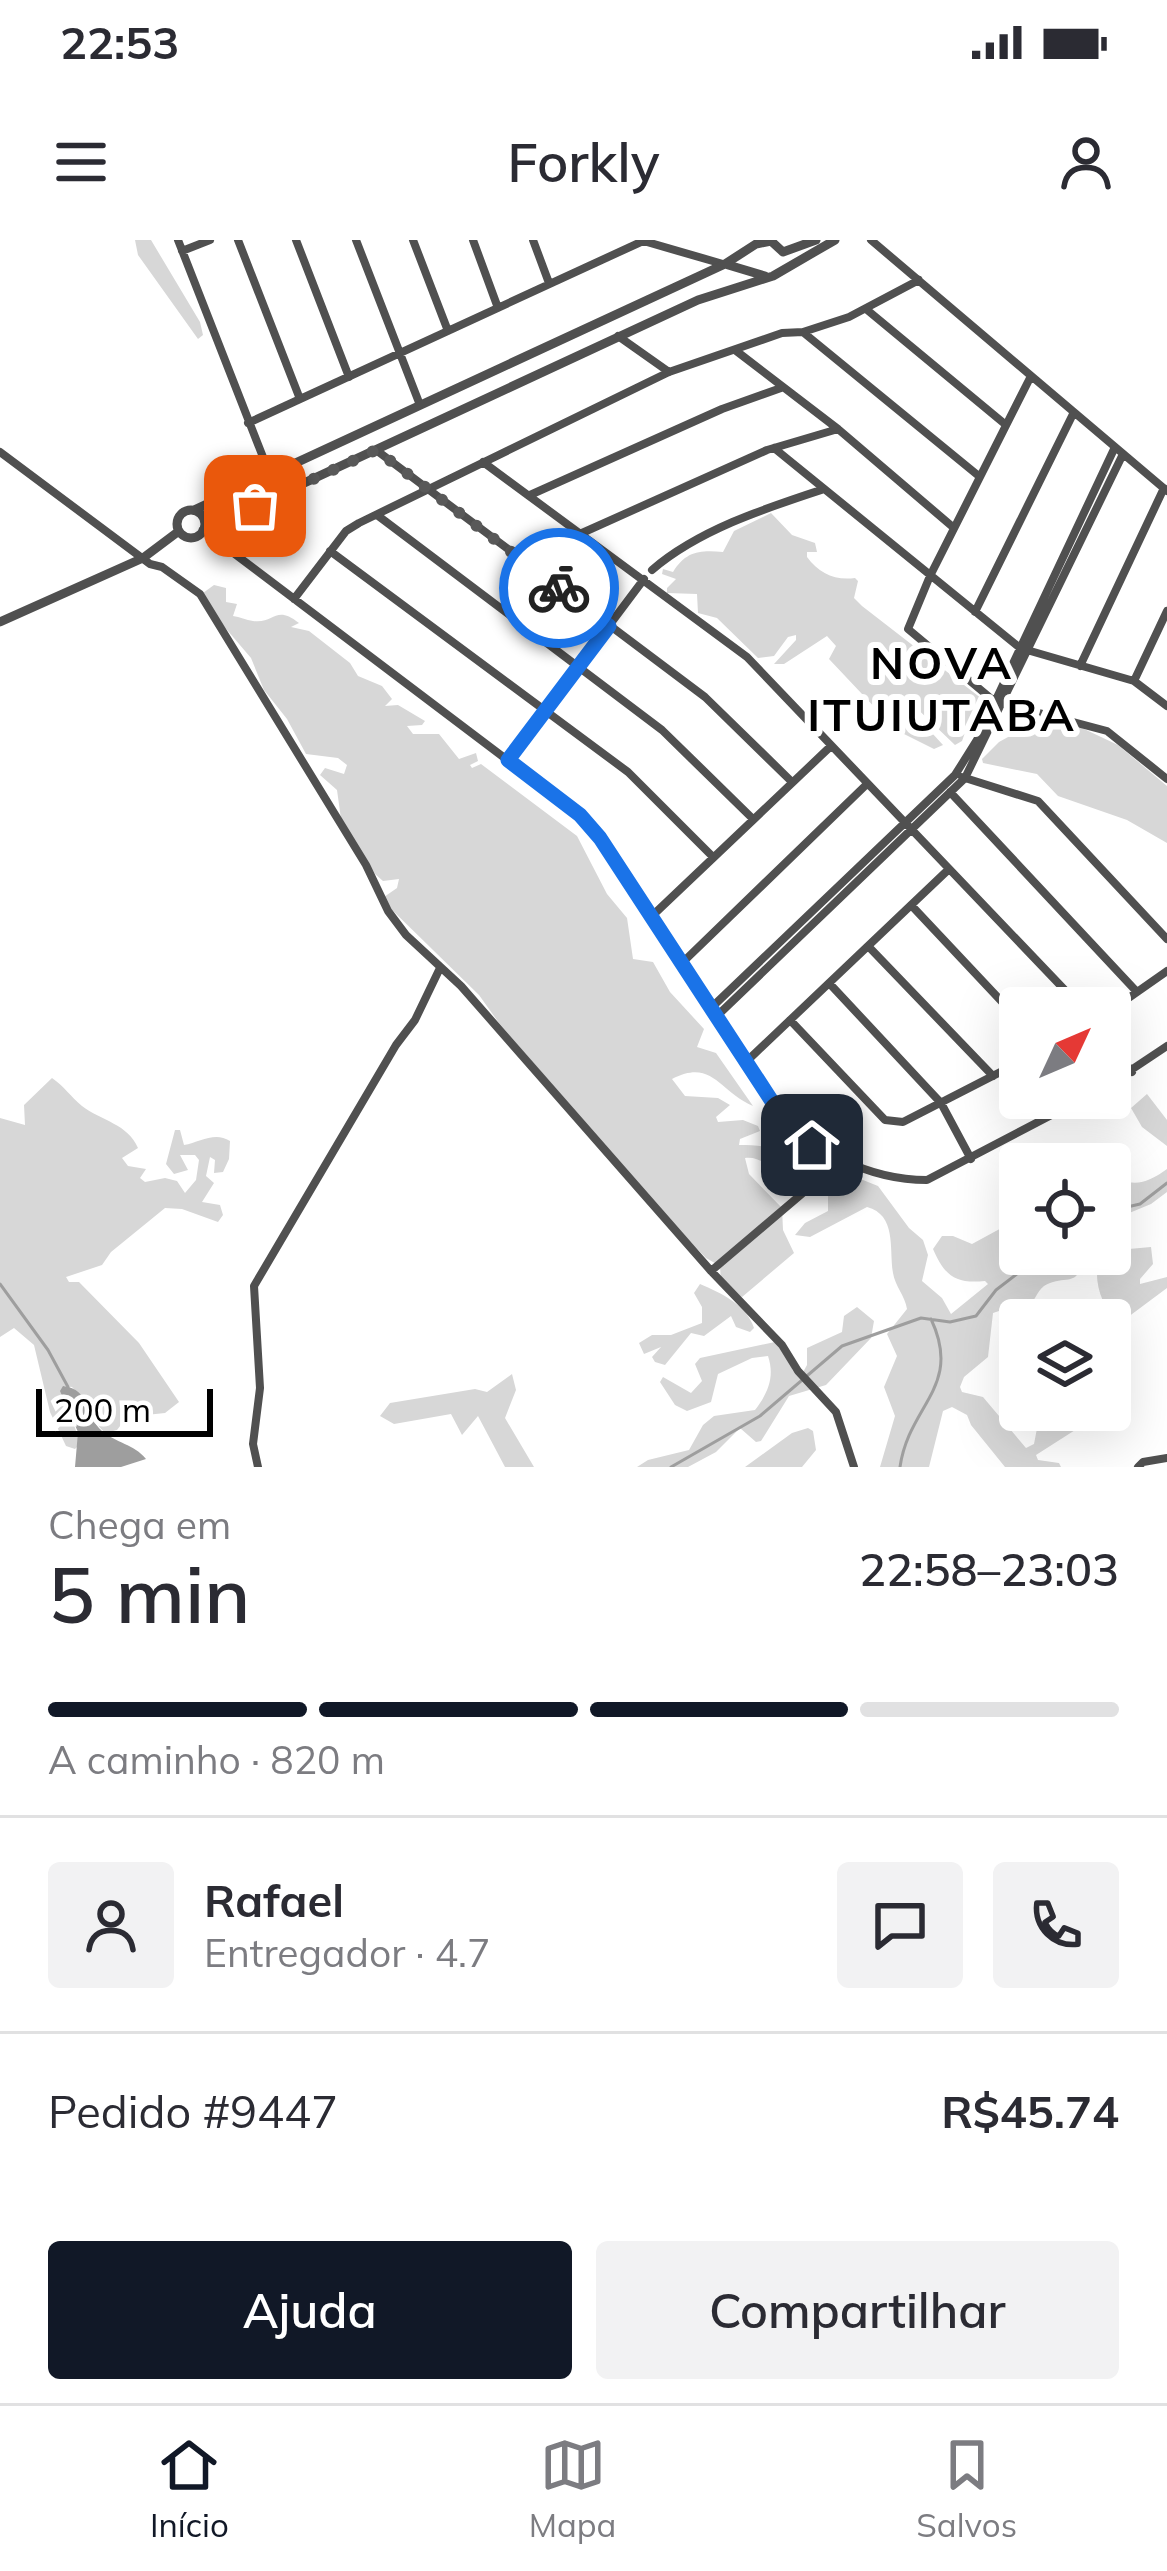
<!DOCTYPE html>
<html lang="pt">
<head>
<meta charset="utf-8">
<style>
	body { margin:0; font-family:Mulish,sans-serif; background:#f2f2f3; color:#2b2b33; height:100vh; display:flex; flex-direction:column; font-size:45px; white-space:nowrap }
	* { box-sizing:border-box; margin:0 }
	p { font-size:39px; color:#7c7c81 }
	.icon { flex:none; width:66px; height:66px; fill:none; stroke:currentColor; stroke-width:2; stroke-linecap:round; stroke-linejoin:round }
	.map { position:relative; height:1227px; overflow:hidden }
	.panel { display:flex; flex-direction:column; background:#fff; flex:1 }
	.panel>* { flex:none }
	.needle { width:78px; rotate:46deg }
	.buttons { position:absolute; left:999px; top:747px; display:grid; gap:24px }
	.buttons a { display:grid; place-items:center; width:132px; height:132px; border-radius:12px; background:#fff; box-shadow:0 12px 48px #0002; font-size:60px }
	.scale { position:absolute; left:36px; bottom:30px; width:177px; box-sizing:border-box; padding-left:12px; border:6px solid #000; border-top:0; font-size:33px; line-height:42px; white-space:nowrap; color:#000; -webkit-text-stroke:9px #fff; paint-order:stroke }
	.pin { position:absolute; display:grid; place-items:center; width:102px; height:102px; color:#fff; margin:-51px; border-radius:24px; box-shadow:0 6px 18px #0006 }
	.courier { position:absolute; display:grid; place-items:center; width:120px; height:120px; margin:-60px; border:9px solid #1a73e8; border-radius:50%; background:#fff; color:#222; box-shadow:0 3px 15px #0007 }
	.head em { font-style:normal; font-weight:600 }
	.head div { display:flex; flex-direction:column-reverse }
	.head { display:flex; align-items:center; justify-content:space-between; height:204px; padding:0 48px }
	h1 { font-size:78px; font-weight:600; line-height:90px }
	.bar { display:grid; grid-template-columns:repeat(4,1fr); gap:18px 12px; align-content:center; height:144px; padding:0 48px }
	.bar i { height:15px; border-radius:9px; background:#e1e1e2 }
	.bar .on { background:#111827 }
	.bar p { grid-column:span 4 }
	.line { display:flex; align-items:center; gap:30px; padding:0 48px; border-top:3px solid #e1e1e2 }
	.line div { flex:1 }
	.round { display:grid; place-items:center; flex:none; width:126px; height:126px; border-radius:12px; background:#f2f2f3 }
	.cta { display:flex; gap:24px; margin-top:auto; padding:24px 48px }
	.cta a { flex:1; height:138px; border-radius:12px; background:#111827; color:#fff; font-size:48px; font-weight:600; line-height:138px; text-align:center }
	.cta a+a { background:#f2f2f3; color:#2b2b33 }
	.status { display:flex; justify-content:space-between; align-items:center; height:84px; padding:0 60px; background:#fff; direction:ltr }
	.status svg { height:33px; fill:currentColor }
	header { display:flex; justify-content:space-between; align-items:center; height:156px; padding:0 48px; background:#fff; font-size:54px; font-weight:600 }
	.tabs { display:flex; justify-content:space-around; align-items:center; height:168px; border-top:3px solid #e1e1e2; background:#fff; font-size:33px; color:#7c7c81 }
	.tabs a { display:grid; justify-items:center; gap:6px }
	.tabs .on { color:#111827 }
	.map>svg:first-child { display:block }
	.green { fill:#d7d7d7 }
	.water { fill:#9e9e9e }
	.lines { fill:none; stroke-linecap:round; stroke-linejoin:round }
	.stream { stroke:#9e9e9e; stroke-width:3 }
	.minor { stroke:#505050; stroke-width:8 }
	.tertiary { stroke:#505050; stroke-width:9 }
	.done { stroke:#595959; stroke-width:12; stroke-dasharray:0 21.6 }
	.route { stroke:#1a73e8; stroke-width:15 }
	.labels { text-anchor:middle; stroke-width:12; stroke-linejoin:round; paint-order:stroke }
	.district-label { font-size:45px; font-weight:bold; letter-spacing:3px; fill:#000; stroke:#fff }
</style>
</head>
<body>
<div class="status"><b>22:53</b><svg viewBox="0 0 49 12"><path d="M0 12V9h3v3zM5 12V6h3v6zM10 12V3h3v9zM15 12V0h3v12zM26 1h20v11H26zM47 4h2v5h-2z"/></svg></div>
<header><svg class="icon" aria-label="menu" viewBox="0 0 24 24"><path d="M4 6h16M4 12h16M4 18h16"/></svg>Forkly<svg class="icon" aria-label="person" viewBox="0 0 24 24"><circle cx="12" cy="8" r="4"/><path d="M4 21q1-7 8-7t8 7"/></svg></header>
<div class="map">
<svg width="1167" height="1227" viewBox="0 0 1167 1227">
	<rect width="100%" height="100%" fill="#fff"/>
	<path class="green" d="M135,0H151L200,82L203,95L198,99L138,15Z
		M771,273L792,295L815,303L817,312H807V317C819,333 835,341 855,338L858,341L854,358L862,366L986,462L981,471L971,476L962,501L955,505L906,458L901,460L907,478L932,493L943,505L934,509L896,490L829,419L836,406L827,396L784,424H774L796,400V395L788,397L774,416L758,418L717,378L698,373L697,354L667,353V348L676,339L662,334L663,329L673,332C686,311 700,310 723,312L734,291Z
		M214,345L226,348V362L237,364L233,376C240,377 246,380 253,381C275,384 275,364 299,383L291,387L309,391L350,423L358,436L382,446L392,459L385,466L398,465L425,481L422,485L407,486L413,494H439L459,519L476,513L478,521L470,525L472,528L481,524L577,596L607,654L627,678L633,719L653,722L670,752L704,789L697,807L716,813L753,866C719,852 713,818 672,839L685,856L718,858L730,865L716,877L718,882L743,880L758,886L760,891L740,899L739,905C764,905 792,908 809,930L806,939C776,944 769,915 745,918L749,934L782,968L783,990L794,1013L742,1057L721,1043L720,1026L706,1018L663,973L499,783L479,755L388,666L384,657L397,648L399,639L383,641L375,634L341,579L337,550L320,535L325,528L344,534L347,525L338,518L306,514L287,479L264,450L251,418L222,384L203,353Z
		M1012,473L1051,487L1082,488L1118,505L1167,546V603L1127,580L1058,556L1037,534L983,523L982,519L999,502L1019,491L1008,475Z
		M52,838C64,846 71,857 82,866C102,881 128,884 138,908L122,918L128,926L146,929L140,938L145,942L165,938L177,941L185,953L196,940L199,920L195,915H180L188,930L174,934L166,924L175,890H180L184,905C200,902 215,891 230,901L229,919L223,932L214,933L215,920L210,917L206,936L214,943L202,962L220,965L223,975L218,982L182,969L165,968L111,1012L102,1025L66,1037L69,1042H79L139,1103L179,1162L165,1173L127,1177L117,1190L105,1193C91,1180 86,1161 72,1147L63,1146C61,1167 78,1184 79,1205L75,1209L66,1206L50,1172L34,1105L14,1088L0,1097V878L25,885L24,865Z
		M1147,854L1167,880V906L1142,887L1131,868Z
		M1110,925C1124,952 1147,944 1167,929V952L1151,964L1122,976L1113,996L1118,1010L1151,1007L1153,1024L1140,1039V1044L1167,1037V1048L1120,1083C1100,1067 1092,1038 1100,1014H1110Z
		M848,934L878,946L909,988L923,1000L928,1015L922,1041L942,1058L951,1074L988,1044L985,1041C955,1044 945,1036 933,1009L942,996H953L972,1004L1020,978V1014H1083C1080,1051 1065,1033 1044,1046C1037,1051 1033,1064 1027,1070C1021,1077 1011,1082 1003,1087L1002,1070L993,1073L988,1117L964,1137L960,1147L962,1152L983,1157L1026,1208L1034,1204L1039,1178L1081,1171L1083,1185L1036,1215L1038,1220L1059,1223L1061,1227H1005L971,1185L967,1175L952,1167L943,1171L929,1227H880L895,1176L884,1147L897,1116L887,1094L907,1069C905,1056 895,1046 893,1033C889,1009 897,975 867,967L810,997L795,995L805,983L828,971V951Z
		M700,1044C721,1053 747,1065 754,1088L750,1092L736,1087L731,1076L704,1096L691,1093L665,1125L655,1122L652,1117L661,1107L644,1114L639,1103L652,1095H671L702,1083V1067L694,1053Z
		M857,1067L874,1081L871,1098L826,1145L789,1156L761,1201L756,1202L740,1188L716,1212L688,1227H637L648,1220L689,1210L703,1185L714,1176L755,1170C768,1153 775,1137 768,1116L752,1118L718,1134L711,1162L687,1171L675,1165L660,1142L663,1137L691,1153L702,1141L695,1124L700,1118L775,1102L785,1110L793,1131L802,1134L807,1125V1108L842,1092L844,1076Z
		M512,1134L516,1150L505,1178L534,1227H505L478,1176L462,1195L451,1174L394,1184L380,1176L390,1163L475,1149L487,1152Z
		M808,1188L813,1191L816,1210L802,1227H745L792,1193Z"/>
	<path class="water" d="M63,1146C91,1149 85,1176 102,1191C116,1203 134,1204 146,1219L121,1227H75L78,1192L60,1151Z"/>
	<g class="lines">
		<path class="stream" d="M1110,971L1140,964L1167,943
			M0,1044L48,1110L68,1147
			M671,1227L760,1176L842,1106L921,1078L950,1082L976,1076L996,1050L1043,1014
			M900,1227C909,1164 963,1147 931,1079"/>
		<path class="minor" d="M178,0L270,235
			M238,0L300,159
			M296,0L349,137
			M356,0L420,165
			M413,0L448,91
			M473,0L498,68
			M533,0L549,43
			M640,0L723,24
			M871,0L1167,251
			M182,11L210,0
			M866,69L1006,185
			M804,93L980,237
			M618,96L669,132
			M735,110L838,189L954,288
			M1031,136L930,336L908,389L994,461L1107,491L1167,539
			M248,183L643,1
			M774,208L1020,408L1134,441L1167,466
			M376,210L705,457L792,542
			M0,212L150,324L162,327L200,354L366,625L388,671L406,695L461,746L711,1031
			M483,222L747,417L1082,768
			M530,255L722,169L781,148
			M377,275L662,490L753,579
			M203,290L580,575L600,598L775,866C809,911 870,940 927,940L1084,858
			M582,293L767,210L838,189
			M330,311L628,532L713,617
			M652,330C698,290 766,268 824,249
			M294,359L346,291L359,283L669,132L782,93L803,92L849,77L919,40
			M975,372L1074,172
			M1080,426L1164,248
			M1134,441L1167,371
			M508,520L644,339
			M962,537L1038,561L1167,699
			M950,552L1137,752
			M911,665L1020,781
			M652,676L831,506
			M868,706L993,836
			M682,723L867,544
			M829,743L941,863L971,919
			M711,768L955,535L977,500L1115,207
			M1110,771L1167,731
			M717,776L965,538L1123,214
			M790,780L885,880L903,882L1020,822
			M1110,802L1132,832
			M747,821L949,629
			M1110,844L1167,806
			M832,916L824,935L711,1031L782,1105L798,1131L836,1172L854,1227
			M258,1227L253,1204L260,1148L254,1046L396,805L415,780L440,728
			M1138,1227L1143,1222L1167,1218"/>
		<path class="tertiary" d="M783,12L816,0
			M725,24L765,36
			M194,270L725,24L756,4L771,1L783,12
			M177 284a14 14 0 1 1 28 0a14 14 0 1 1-28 0Z
			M203,290L698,60L773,36L835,0
			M0,382L143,318L179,291"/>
	</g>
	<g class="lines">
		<path class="done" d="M255,266L376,210L559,348"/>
		<path class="route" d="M559,348L609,386L508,520L580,575L600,598L775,866L812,905"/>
	</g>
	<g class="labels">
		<g class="district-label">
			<text x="942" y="439">NOVA<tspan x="942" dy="52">ITUIUTABA</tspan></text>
		</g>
	</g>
</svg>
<div class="buttons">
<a><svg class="needle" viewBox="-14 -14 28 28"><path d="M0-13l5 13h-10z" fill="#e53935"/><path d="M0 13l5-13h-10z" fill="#7c7c81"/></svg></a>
<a><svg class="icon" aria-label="locate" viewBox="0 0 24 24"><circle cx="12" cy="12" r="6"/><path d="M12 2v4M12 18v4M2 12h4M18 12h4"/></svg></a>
<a><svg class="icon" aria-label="layers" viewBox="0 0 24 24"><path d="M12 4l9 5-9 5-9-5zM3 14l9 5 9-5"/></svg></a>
</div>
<div class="scale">200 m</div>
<div class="pin" style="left:255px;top:266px;background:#ea580c"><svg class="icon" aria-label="bag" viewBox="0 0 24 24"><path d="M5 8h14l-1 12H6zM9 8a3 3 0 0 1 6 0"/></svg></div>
<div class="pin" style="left:812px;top:905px;background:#1f2937"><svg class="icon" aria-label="home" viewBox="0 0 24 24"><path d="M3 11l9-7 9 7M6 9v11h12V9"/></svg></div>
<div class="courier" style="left:559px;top:348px"><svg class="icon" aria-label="bike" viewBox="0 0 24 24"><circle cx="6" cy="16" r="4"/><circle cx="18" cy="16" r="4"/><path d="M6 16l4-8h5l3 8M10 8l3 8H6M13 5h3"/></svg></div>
</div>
<section class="panel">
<div class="head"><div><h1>5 min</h1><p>Chega em</p></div><em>22:58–23:03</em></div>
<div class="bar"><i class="on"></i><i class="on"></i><i class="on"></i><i></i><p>A caminho · 820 m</p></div>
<div class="line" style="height:216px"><a class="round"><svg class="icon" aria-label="person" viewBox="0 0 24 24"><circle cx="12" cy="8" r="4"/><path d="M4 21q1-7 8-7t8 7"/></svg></a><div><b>Rafael</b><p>Entregador · 4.7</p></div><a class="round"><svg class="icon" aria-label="chat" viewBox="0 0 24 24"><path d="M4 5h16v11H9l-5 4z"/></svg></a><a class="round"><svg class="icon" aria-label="phone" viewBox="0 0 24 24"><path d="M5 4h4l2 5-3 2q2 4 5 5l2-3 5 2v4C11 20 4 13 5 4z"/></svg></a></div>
<div class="line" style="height:156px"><div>Pedido #9447</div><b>R$45.74</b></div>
<div class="cta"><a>Ajuda</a><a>Compartilhar</a></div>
</section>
<nav class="tabs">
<a class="on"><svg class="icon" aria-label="home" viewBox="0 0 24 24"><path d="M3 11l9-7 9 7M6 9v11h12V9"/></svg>Início</a>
<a><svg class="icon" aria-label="map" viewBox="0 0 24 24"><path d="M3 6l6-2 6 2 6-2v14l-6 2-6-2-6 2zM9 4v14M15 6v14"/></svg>Mapa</a>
<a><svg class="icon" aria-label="saved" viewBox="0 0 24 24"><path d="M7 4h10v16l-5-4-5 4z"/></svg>Salvos</a>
</nav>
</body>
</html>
